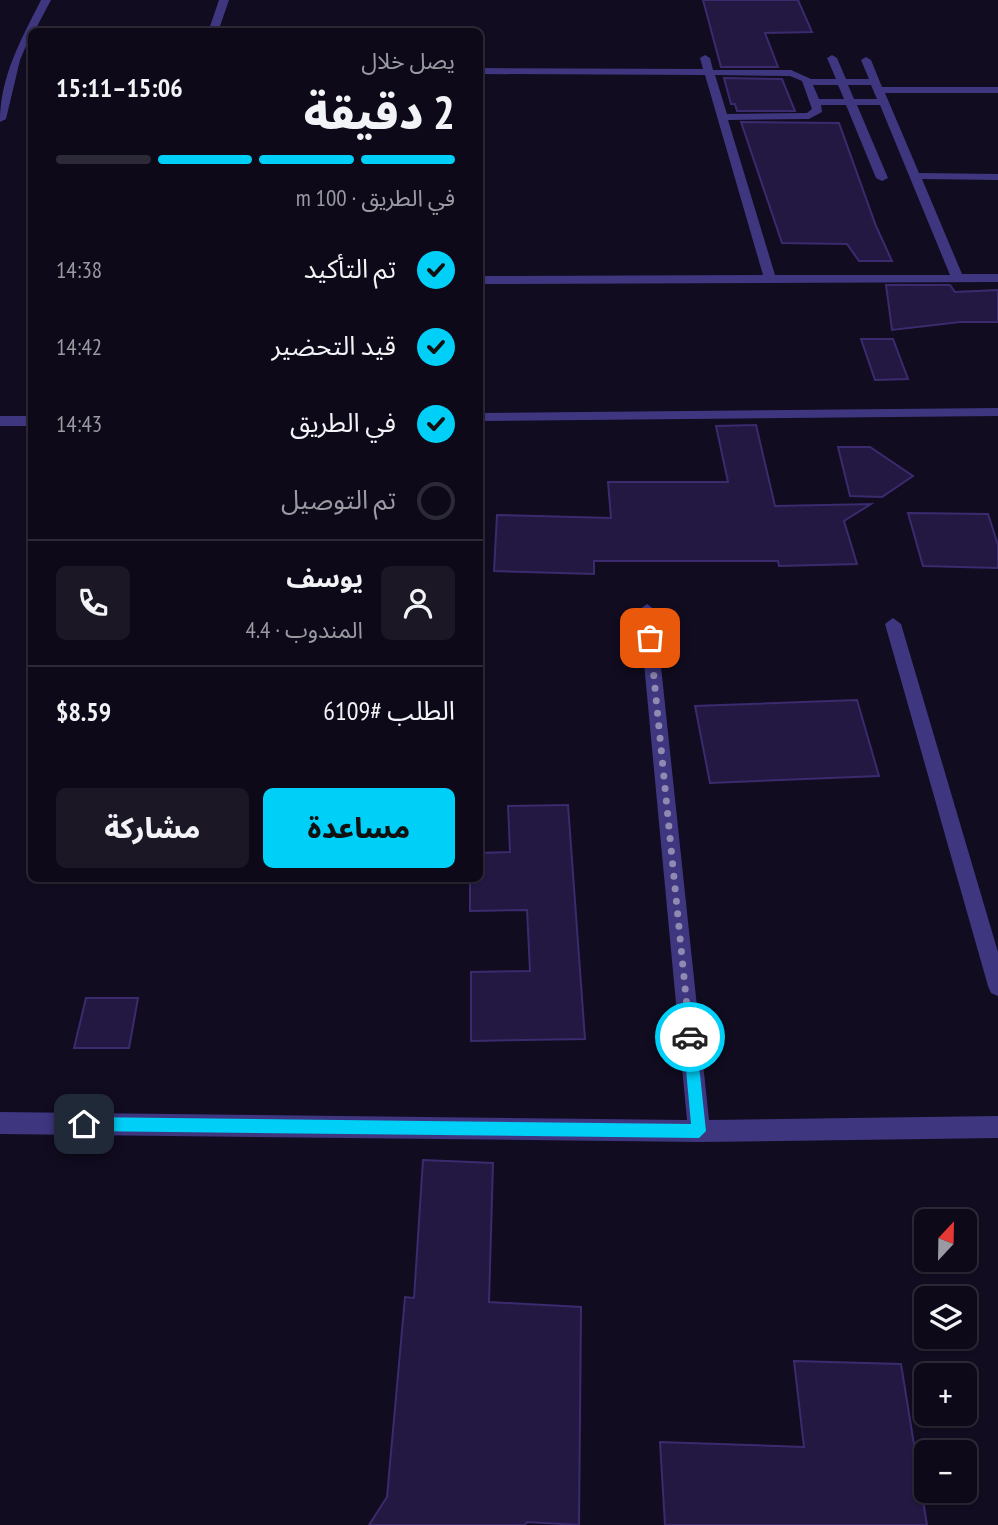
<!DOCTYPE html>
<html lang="ar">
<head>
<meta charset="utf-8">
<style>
	body { margin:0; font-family:"PT Sans Narrow","Noto Sans Arabic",sans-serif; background:#1b1725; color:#f1f3f6; direction:rtl; height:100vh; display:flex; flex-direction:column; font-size:26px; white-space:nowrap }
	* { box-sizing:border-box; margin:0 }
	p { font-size:23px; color:#9a9aa2 }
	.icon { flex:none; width:38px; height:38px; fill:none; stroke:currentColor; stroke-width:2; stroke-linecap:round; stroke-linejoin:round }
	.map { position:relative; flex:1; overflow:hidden; direction:ltr }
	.details { position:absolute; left:28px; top:28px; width:455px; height:854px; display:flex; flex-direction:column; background:#0d0918; border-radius:10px; box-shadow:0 2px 5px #0004,0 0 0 2px #2d2a37; direction:rtl }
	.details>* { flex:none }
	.needle { width:46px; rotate:22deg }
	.fabs { position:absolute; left:914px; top:1209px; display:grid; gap:14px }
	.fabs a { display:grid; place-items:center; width:63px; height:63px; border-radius:10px; background:#0d0918; box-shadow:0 2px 5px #0004,0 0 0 2px #2d2a37; font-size:35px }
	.pin { position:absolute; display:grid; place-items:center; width:60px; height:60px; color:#fff; margin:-30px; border-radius:14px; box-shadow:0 4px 10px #0006 }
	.courier { position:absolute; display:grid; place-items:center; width:70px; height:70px; margin:-35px; border:5px solid #00cff7; border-radius:50%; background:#fff; color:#222; box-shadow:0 2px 9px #0007 }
	.head em { font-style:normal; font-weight:800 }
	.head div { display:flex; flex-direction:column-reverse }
	.head { display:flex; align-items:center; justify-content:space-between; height:119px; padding:0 28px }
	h1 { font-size:46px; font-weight:800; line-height:52px }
	.bar { display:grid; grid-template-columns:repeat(4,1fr); gap:10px 7px; align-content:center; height:84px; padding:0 28px }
	.bar i { height:9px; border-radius:5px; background:#2d2a37 }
	.bar .current { background:#00cff7 }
	.bar p { grid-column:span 4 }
	.line { display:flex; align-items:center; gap:18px; padding:0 28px; border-top:2px solid #2d2a37 }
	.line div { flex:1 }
	.round { display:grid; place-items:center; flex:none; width:74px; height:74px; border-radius:10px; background:#1b1725 }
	ol { padding:0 28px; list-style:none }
	li { display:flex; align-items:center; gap:21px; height:77px }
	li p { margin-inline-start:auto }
	li .icon { padding:7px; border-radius:50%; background:#00cff7; color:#111; stroke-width:4 }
	li:last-child { color:#9a9aa2 }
	li i { width:38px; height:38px; border:4px solid #2d2a37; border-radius:50% }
	.button { display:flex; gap:14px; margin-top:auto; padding:14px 28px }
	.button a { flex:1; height:80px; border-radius:10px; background:#00cff7; color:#111; font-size:28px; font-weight:800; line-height:80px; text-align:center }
	.button a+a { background:#1b1725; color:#f1f3f6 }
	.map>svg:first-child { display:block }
	.building { fill:#231841; stroke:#3c2a6e; stroke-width:2 }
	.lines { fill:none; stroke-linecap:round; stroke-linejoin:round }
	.minor { fill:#3e3780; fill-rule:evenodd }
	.route { fill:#00cff7 }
	.done { stroke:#9089b1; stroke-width:7; stroke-dasharray:0 12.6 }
</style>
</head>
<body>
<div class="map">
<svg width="998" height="1525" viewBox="0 0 998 1525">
	<rect width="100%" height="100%" fill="#110c20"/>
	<path class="building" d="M703,0H798L812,32L765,33L778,67H721Z
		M724,78L782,79L795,111H737L735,104H731Z
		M741,122L839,123L876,226L892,261H859L847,244L782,243Z
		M886,285H950L955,292L998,290V322H960L892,330Z
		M861,339H893L908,379L875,380Z
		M756,425L775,506L871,504L844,521L857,564L779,566L778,561H594V574L494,571L497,515L611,518L608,482H728L716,426Z
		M838,447H870L913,476L882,497L850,496Z
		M908,513L988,514L998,545V568L923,566Z
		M857,700L879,776L710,783L695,706Z
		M568,805L585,1039L471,1041V972L530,971L527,910L470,911V878H480V853L510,852L508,806Z
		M86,998H138L129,1048H74Z
		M423,1160L493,1163L489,1302L581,1307L579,1525L527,1522L525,1525H369L387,1497L405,1297L414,1298Z
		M794,1361L901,1364L927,1525H665L660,1442L804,1447Z"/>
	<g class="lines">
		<path class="minor" d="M41,0H51L34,32H32L20,60L6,119L0,122C0,76 21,40 41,0Z
			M219,0H229L218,32H208Z
			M705,55L710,58L713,70H791L811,79H836L827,58L832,55L837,58L846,79H869L861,60L866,57L871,60L882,87H998V93H885L919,173L998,174V180L922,179L962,274H998V282L480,284V276L763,275L705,75L480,74V68L703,69L700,58ZM715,75L790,76L802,81L812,109L807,113L727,114ZM813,85H838L844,99H819ZM848,85H871L877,99H854ZM821,105H846L876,178L882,181L888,178L857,105H880L950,275H775L728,120L809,119L822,112Z
			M998,408V416L480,421V413Z
			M0,416H32V426H0Z
			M647,604L655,610L709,1120L998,1116V1138L699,1142L0,1134V1112L687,1120L639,610Z
			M893,618L901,624L998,952V996L991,993L988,986L885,624Z"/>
	</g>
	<path class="route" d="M690,1031L696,1037L706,1131L699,1138L84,1131L77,1124L84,1117L691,1124L683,1037Z"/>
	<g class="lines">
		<path class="done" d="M650,638L690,1037"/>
	</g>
</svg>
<div class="fabs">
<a><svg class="needle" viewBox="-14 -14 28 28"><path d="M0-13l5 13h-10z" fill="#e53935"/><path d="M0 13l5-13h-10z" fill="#9a9aa2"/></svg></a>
<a><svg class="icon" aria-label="layers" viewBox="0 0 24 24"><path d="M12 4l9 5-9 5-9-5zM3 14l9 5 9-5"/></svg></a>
<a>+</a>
<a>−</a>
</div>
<div class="pin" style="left:650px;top:638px;background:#ea580c"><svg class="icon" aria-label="bag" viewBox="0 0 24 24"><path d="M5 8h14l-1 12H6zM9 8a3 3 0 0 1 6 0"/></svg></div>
<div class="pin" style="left:84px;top:1124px;background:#1f2937"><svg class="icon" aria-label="home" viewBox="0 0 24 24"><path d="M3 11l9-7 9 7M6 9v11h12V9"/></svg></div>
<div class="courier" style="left:690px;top:1037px"><svg class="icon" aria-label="car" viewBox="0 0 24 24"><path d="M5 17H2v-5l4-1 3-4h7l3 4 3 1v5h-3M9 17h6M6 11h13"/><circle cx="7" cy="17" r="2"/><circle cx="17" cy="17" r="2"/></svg></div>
<section class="details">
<div class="head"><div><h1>2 دقيقة</h1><p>يصل خلال</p></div><em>15:06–15:11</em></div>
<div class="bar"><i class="current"></i><i class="current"></i><i class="current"></i><i></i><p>في الطريق · 100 m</p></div>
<ol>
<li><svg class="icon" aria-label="check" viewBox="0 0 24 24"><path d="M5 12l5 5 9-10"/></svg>تم التأكيد<p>14:38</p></li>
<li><svg class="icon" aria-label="check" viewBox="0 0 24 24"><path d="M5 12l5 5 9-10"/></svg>قيد التحضير<p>14:42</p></li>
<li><svg class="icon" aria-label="check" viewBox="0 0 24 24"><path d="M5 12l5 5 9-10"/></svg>في الطريق<p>14:43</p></li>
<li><i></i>تم التوصيل</li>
</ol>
<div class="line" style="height:126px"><a class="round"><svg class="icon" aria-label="person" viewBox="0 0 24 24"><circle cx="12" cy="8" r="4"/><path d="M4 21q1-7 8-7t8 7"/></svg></a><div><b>يوسف</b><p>المندوب · 4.4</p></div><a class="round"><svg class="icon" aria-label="phone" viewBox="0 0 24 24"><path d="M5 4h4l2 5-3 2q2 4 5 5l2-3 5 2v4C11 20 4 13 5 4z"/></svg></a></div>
<div class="line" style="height:91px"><div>الطلب #6109</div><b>$8.59</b></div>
<div class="button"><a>مساعدة</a><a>مشاركة</a></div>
</section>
</div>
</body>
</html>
